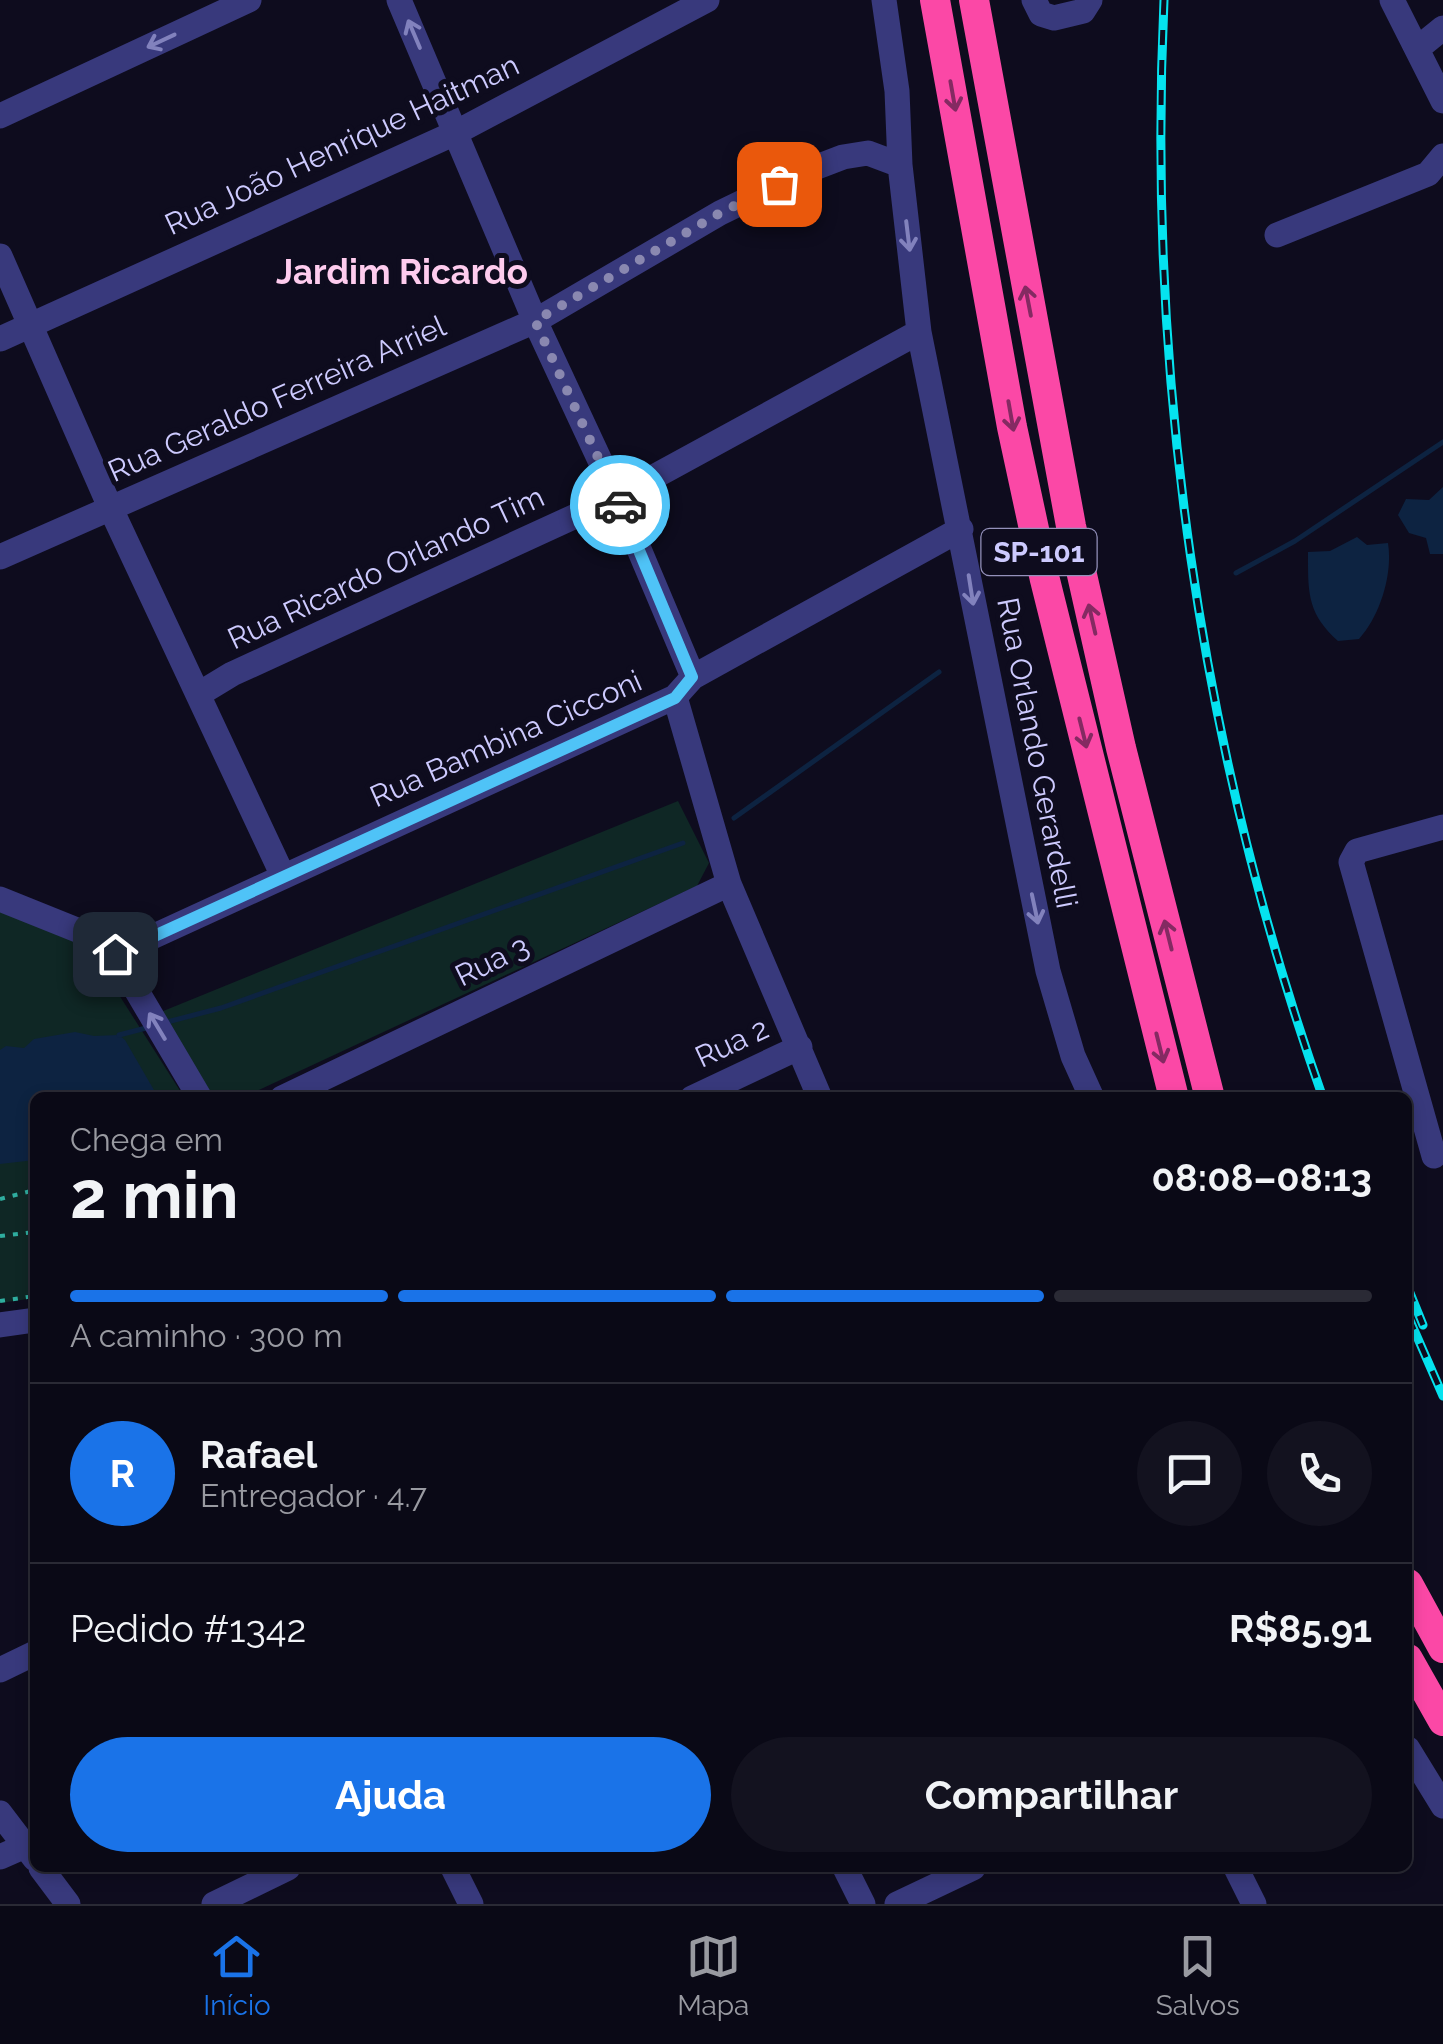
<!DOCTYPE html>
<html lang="pt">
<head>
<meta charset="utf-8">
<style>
	body { margin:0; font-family:Raleway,sans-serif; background:#13121f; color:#f1f3f6; height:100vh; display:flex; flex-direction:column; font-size:38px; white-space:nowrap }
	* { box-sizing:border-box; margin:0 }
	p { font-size:32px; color:#999aa1 }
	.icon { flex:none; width:55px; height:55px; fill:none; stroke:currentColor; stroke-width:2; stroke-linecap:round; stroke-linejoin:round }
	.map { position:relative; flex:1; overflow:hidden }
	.side { position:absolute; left:30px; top:1092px; width:1382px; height:780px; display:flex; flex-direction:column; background:#0a0916; border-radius:15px; box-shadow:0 5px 15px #0003,0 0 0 2px #2a2a35 }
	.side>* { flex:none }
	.pin { position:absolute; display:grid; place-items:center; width:85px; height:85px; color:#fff; margin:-42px; border-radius:20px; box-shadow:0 5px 15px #0006 }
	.courier { position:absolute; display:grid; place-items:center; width:100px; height:100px; margin:-50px; border:8px solid #4fc3f7; border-radius:50%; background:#fff; color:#222; box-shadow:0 2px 12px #0007 }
	.overview em { font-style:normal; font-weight:700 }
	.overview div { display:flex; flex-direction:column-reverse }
	.overview { display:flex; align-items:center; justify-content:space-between; height:170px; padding:0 40px }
	h1 { font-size:65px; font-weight:700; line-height:75px }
	.bar { display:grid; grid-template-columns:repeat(4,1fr); gap:15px 10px; align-content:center; height:120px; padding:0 40px }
	.bar i { height:12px; border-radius:8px; background:#2a2a35 }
	.bar .current { background:#1a73e8 }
	.bar p { grid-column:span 4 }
	.line { display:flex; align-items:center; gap:25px; padding:0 40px; border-top:2px solid #2a2a35 }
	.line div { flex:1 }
	.round { display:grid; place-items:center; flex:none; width:105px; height:105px; border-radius:52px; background:#13121f }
	.action { display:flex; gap:20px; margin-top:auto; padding:20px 40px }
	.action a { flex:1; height:115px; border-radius:60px; background:#1a73e8; color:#fff; font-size:40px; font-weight:700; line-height:115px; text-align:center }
	.action a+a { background:#13121f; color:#f1f3f6 }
	.menu { display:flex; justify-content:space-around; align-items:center; height:140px; border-top:2px solid #2a2a35; background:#0a0916; font-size:28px; color:#999aa1 }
	.menu a { display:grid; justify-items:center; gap:5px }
	.menu .current { color:#1a73e8 }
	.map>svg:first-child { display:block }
	.green { fill:#0f2725 }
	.water { fill:#0d2341 }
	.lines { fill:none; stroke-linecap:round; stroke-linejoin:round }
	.stream { stroke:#0d2341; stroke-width:5 }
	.path { stroke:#2fad9f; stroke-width:4; stroke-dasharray:5 8; stroke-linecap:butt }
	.minor { stroke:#38397c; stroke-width:25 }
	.highway { stroke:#fb48a6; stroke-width:30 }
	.rail-casing { stroke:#05e3ef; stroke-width:9 }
	.rail { stroke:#0e0c1e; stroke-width:5; stroke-dasharray:15; stroke-linecap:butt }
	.oneway { stroke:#8282bd }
	.oneway2 { stroke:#842a62 }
	.done { stroke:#8a88b0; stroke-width:10; stroke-dasharray:0 18 }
	.route { stroke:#4fc3f7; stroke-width:12 }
	.labels { text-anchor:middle; stroke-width:10; stroke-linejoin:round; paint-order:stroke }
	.shield { fill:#0e0c1e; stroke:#9491bb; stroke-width:2.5 }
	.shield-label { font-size:28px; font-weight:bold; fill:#cdcafe }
	.street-label { font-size:30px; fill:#cdcafe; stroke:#0e0c1e }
	.quarter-label { font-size:35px; font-weight:bold; fill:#feccee; stroke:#0e0c1e }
</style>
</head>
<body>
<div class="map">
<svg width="1443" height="1904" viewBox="0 0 1443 1904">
	<rect width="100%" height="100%" fill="#0e0c1e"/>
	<path class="green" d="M678,801L709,863L697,886L244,1097H201L151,1016Z
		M0,906L70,937L93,954L184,1097L35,1098V1298L0,1303Z"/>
	<path class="water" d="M1443,487V554H1430L1426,538L1409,533L1398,515L1406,499L1429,500Z
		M1357,537L1367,545L1388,543C1393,574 1380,616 1359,639L1338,641C1307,613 1308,593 1308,552L1330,551Z
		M75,1032L94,1036L119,1035L125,1040L158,1097L35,1098V1160L0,1164V1050L6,1046L24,1048L34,1039Z"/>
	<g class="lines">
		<path class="stream" d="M1236,573L1295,541L1443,442
			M734,818L939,672
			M167,1022L221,1008L683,843
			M119,1035L146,1028"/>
		<path class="path" d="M0,1199L35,1190
			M0,1236L35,1232
			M0,1301L35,1296"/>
		<path class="minor" d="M399,0L535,321L617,497L693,677
			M884,0L897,91L900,165L919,332L1048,971L1073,1056L1092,1098
			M1034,0L1041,14L1054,18L1083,11L1090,0
			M1392,0L1443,101
			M1417,49L1443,28
			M0,116L249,0
			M1277,235L1428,174L1443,156
			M0,256L110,507L283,876
			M0,339L455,133L707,0
			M0,557L535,321L720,213L809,170L843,157L868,153L900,165
			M199,694L232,674L617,497L919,332
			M675,697L729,884L820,1098
			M0,899L82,932L115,954L200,1098
			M115,954L675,697L693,677L961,529
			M282,1098L729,884
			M692,1098L800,1047
			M1434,1156L1351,862L1357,851L1443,827
			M0,1325L35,1320
			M0,1670L35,1653
			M1408,1749L1443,1806
			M0,1813L35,1859
			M0,1857L25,1846
			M41,1868L68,1904
			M453,1868L471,1904
			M845,1868L863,1904
			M1236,1868L1254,1904
			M214,1904L288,1868
			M897,1904L973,1868"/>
		<path class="highway" d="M935,0L1012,427L1045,580L1174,1098
			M974,0L1071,526L1121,748L1210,1098
			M1408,1584L1443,1648
			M1408,1659L1443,1721"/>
		<g class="rail-casing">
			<path id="rail" d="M1164,0C1147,371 1199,747 1323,1098
				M1408,1288L1423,1325
				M1408,1316L1443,1396"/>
		</g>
		<use href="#rail" class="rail"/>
	</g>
	<defs><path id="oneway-shaft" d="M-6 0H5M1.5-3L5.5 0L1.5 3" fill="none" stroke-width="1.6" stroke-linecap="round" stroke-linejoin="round" transform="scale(2.5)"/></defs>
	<g class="oneway">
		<use href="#oneway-shaft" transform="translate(414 34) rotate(-113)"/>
		<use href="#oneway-shaft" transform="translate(161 41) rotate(155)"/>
		<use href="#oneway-shaft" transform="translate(908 236) rotate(83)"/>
		<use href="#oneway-shaft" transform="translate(971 590) rotate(81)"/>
		<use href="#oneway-shaft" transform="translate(1035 909) rotate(78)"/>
		<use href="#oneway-shaft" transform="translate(157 1026) rotate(-121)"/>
	</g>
	<g class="oneway2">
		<use href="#oneway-shaft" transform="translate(953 96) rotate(80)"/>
		<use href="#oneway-shaft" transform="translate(1028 301) rotate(-101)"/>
		<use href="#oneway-shaft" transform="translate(1011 416) rotate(80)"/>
		<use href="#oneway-shaft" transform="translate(1092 619) rotate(-103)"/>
		<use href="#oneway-shaft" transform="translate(1083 733) rotate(76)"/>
		<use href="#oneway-shaft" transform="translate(1168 935) rotate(-104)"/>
		<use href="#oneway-shaft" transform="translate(1160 1048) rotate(76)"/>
	</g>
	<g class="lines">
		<path class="done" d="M620,505L535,321L720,213L779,184"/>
		<path class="route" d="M115,954L675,698L692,677L620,505"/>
	</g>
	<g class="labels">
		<rect class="shield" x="981.5" y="529" width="115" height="46" rx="8"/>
		<g class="shield-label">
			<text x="1039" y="562">SP-101</text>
		</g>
		<g class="street-label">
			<text transform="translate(342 145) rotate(-25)" y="10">Rua João Henrique Haitman</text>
			<text transform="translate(277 399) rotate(-24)" y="10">Rua Geraldo Ferreira Arriel</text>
			<text transform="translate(386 568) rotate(-25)" y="10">Rua Ricardo Orlando Tim</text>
			<text transform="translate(506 739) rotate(-24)" y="10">Rua Bambina Cicconi</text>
			<text transform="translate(1037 753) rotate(79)" y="10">Rua Orlando Gerardelli</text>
			<text transform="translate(492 961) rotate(-26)" y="10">Rua 3</text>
			<text transform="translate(732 1043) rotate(-25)" y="10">Rua 2</text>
		</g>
		<g class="quarter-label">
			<text x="402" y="284">Jardim Ricardo</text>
		</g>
	</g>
</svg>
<div class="pin" style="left:779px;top:184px;background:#ea580c"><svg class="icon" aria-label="bag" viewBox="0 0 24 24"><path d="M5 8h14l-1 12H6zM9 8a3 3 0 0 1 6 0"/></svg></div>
<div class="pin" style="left:115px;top:954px;background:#1f2937"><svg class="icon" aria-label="home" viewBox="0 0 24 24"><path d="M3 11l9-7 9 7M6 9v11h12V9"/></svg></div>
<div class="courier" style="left:620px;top:505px"><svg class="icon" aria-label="car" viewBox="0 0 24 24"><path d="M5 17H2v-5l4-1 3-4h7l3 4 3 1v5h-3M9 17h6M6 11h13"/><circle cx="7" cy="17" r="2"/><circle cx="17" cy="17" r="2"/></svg></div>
<section class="side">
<div class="overview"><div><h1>2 min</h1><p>Chega em</p></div><em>08:08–08:13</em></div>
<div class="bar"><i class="current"></i><i class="current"></i><i class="current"></i><i></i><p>A caminho · 300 m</p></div>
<div class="line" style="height:180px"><b class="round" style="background:#1a73e8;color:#fff">R</b><div><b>Rafael</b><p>Entregador · 4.7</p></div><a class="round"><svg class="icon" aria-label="chat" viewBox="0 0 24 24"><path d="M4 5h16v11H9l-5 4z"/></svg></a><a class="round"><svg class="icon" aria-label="phone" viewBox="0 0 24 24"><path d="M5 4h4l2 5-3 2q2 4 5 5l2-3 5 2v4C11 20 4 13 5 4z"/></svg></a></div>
<div class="line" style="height:130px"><div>Pedido #1342</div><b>R$85.91</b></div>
<div class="action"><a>Ajuda</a><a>Compartilhar</a></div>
</section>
</div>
<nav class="menu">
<a class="current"><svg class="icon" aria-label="home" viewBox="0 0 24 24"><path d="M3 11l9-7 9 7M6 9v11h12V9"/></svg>Início</a>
<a><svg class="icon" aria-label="map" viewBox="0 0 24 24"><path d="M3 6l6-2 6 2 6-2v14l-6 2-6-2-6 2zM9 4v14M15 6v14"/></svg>Mapa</a>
<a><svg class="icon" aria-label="saved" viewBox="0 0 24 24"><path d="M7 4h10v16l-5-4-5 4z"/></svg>Salvos</a>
</nav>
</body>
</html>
